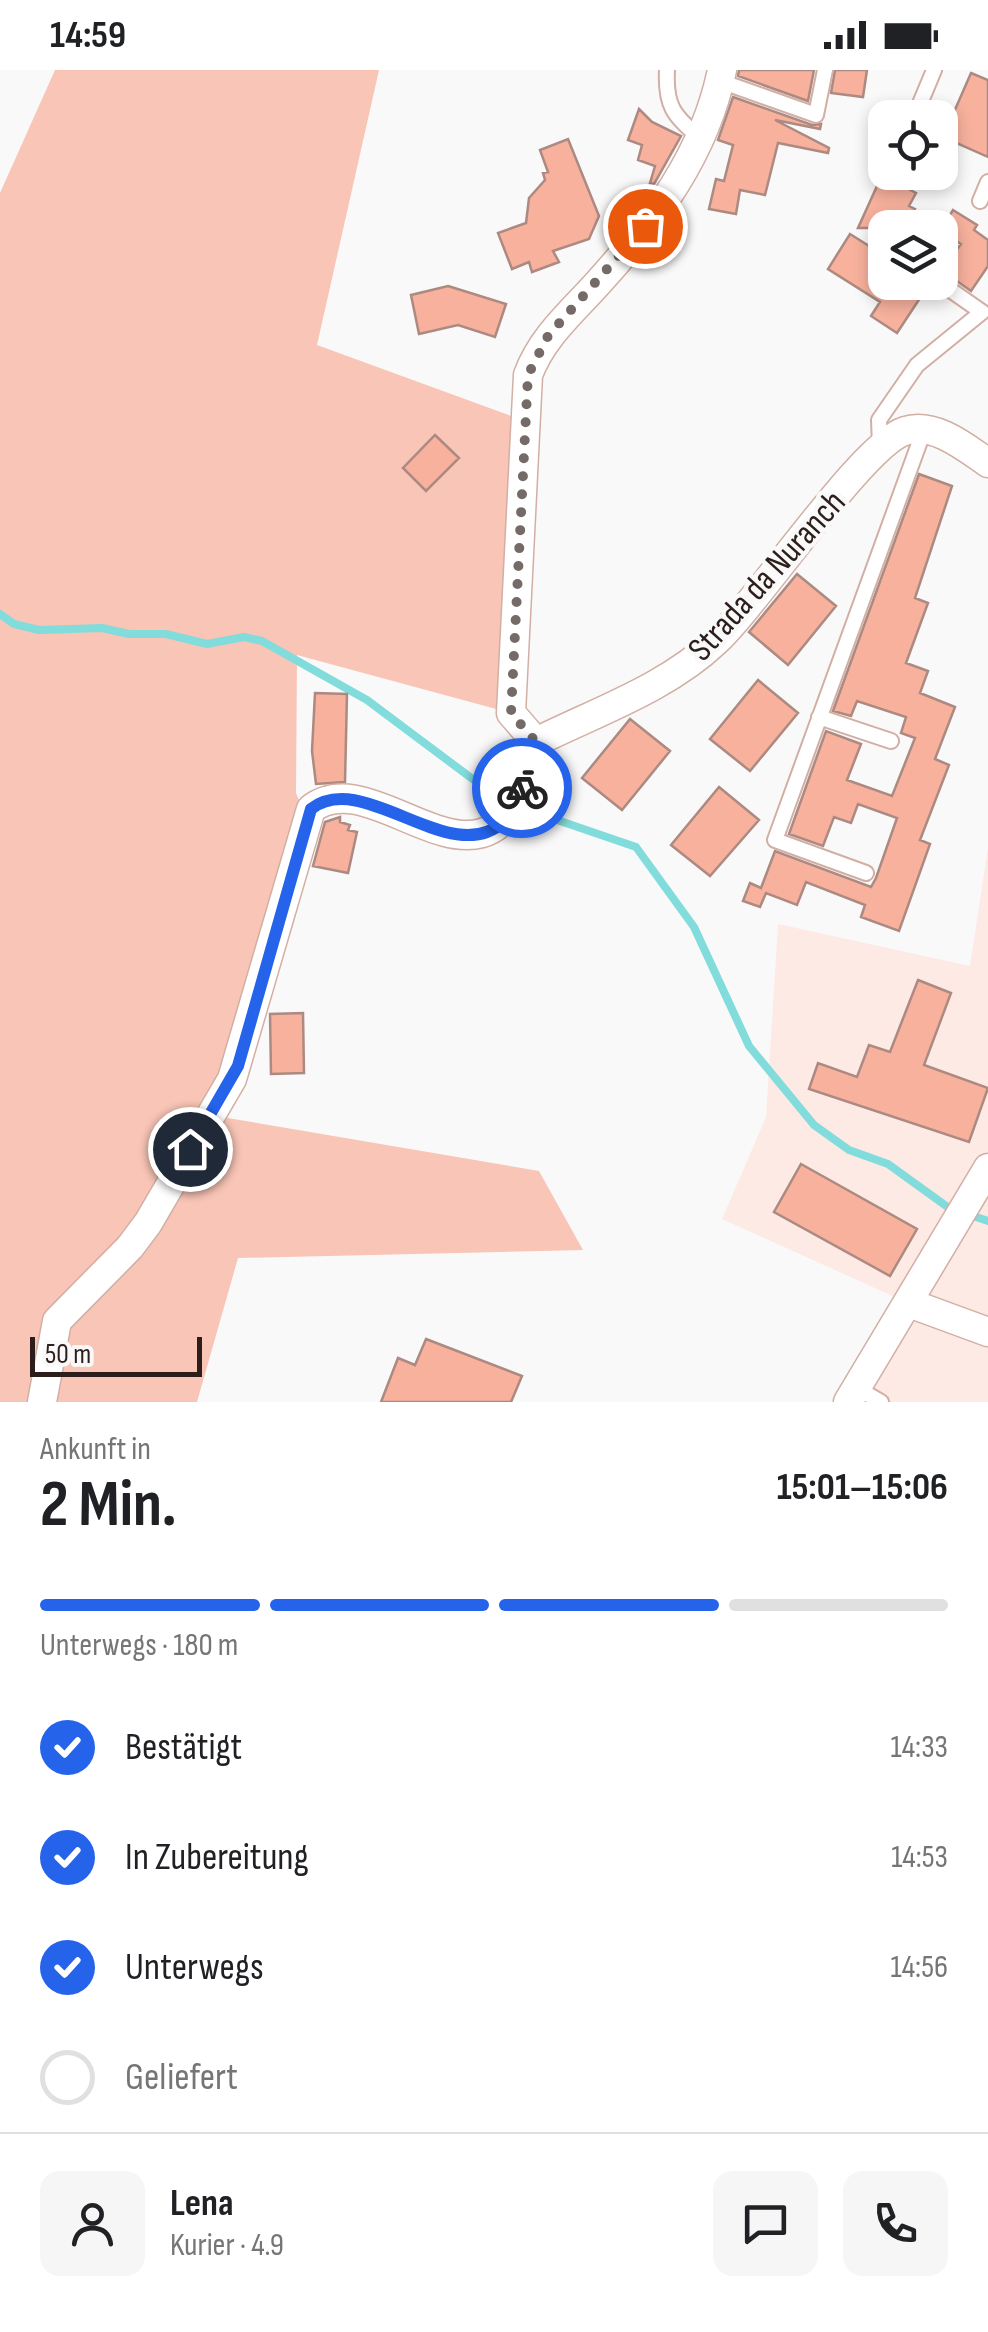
<!DOCTYPE html>
<html lang="de">
<head>
<meta charset="utf-8">
<style>
	body { margin:0; font-family:"Sofia Sans Condensed",sans-serif; background:#f6f6f6; color:#202124; height:100vh; display:flex; flex-direction:column; font-size:38px; white-space:nowrap }
	* { box-sizing:border-box; margin:0 }
	p { font-size:32px; color:#757577 }
	.icon { flex:none; width:55px; height:55px; fill:none; stroke:currentColor; stroke-width:2; stroke-linecap:round; stroke-linejoin:round }
	.map { position:relative; height:1332px; overflow:hidden }
	.side { display:flex; flex-direction:column; background:#fff; flex:1 }
	.side>* { flex:none }
	.buttons { position:absolute; left:868px; top:30px; display:grid; gap:20px }
	.buttons a { display:grid; place-items:center; width:90px; height:90px; border-radius:20px; background:#fff; box-shadow:0 5px 15px #0003; font-size:50px }
	.scale { position:absolute; left:30px; bottom:25px; width:172px; box-sizing:border-box; padding-left:10px; border:5px solid #2c1e1b; border-top:0; font-size:28px; line-height:35px; white-space:nowrap; color:#2c1e1b; -webkit-text-stroke:8px #f9f9f9; paint-order:stroke }
	.pin { position:absolute; display:grid; place-items:center; width:85px; height:85px; color:#fff; margin:-42px; border:5px solid #fff; border-radius:50%; box-shadow:0 2px 10px #0007 }
	.courier { position:absolute; display:grid; place-items:center; width:100px; height:100px; margin:-50px; border:8px solid #2563eb; border-radius:50%; background:#fff; color:#222; box-shadow:0 2px 12px #0007 }
	.head em { font-style:normal; font-weight:700 }
	.head div { display:flex; flex-direction:column-reverse }
	.head { display:flex; align-items:center; justify-content:space-between; height:170px; padding:0 40px }
	h1 { font-size:65px; font-weight:700; line-height:75px }
	.bar { display:grid; grid-template-columns:repeat(4,1fr); gap:15px 10px; align-content:center; height:120px; padding:0 40px }
	.bar i { height:12px; border-radius:8px; background:#e0e0e0 }
	.bar .active { background:#2563eb }
	.bar p { grid-column:span 4 }
	.line { display:flex; align-items:center; gap:25px; padding:0 40px; border-top:2px solid #e0e0e0 }
	.line div { flex:1 }
	.round { display:grid; place-items:center; flex:none; width:105px; height:105px; border-radius:20px; background:#f6f6f6 }
	ol { padding:0 40px; list-style:none }
	li { display:flex; align-items:center; gap:30px; height:110px }
	li p { margin-inline-start:auto }
	li .icon { padding:10px; border-radius:50%; background:#2563eb; color:#fff; stroke-width:4 }
	li:last-child { color:#757577 }
	li i { width:55px; height:55px; border:5px solid #e0e0e0; border-radius:50% }
	.status { display:flex; justify-content:space-between; align-items:center; height:70px; padding:0 50px; background:#fff; direction:ltr }
	.status svg { height:28px; fill:currentColor }
	.map>svg:first-child { display:block }
	.built { fill:#fdeae5 }
	.green { fill:#f8c5b6 }
	.lines { fill:none; stroke-linecap:round; stroke-linejoin:round }
	.stream { stroke:#82dcdc; stroke-width:8 }
	.building { fill:#f7b19d; stroke:#ac8a81; stroke-width:2.5 }
	.service-casing { stroke:#d2afa4; stroke-width:18 }
	.minor-casing { stroke:#d2afa4; stroke-width:31 }
	.service { stroke:#fff; stroke-width:14 }
	.minor { stroke:#fff; stroke-width:28 }
	.done { stroke:#746b69; stroke-width:10; stroke-dasharray:0 18 }
	.route { stroke:#2563eb; stroke-width:12 }
	.labels { text-anchor:middle; stroke-width:9; stroke-linejoin:round; paint-order:stroke }
	.street-label { font-size:35px; fill:#2c1e1b; stroke:#f9f9f9 }
</style>
</head>
<body>
<div class="status"><b>14:59</b><svg viewBox="0 0 49 12"><path d="M0 12V9h3v3zM5 12V6h3v6zM10 12V3h3v9zM15 12V0h3v12zM26 1h20v11H26zM47 4h2v5h-2z"/></svg></div>
<div class="map">
<svg width="988" height="1332" viewBox="0 0 988 1332">
	<rect width="100%" height="100%" fill="#f9f9f9"/>
	<path class="built" d="M988,778V1332H848L908,1233L722,1149L766,1047L778,854L970,896Z"/>
	<path class="green" d="M55,0H379L317,275L522,350L511,643L297,585L296,723L306,748L210,1045L539,1101L583,1180L238,1188L197,1332H0V123Z"/>
	<g class="lines">
		<path class="stream" d="M0,544L14,554L39,560L102,558L129,564H166L207,574L244,567L262,571L367,630L502,731
			M528,740L636,777L694,857L749,976L814,1055L849,1080L888,1094L949,1138
			M976,1147L988,1151"/>
	</g>
	<path class="building" d="M739,0H814L808,31L738,6Z
		M835,0H867L863,27L831,23Z
		M971,3L988,10V87L943,67Z
		M733,27L812,55L821,54L820,59L775,50L829,78L828,83L778,73L765,125L740,120L736,144L709,139L716,109L724,111L733,75L718,70Z
		M639,39L652,52L681,66L654,114L650,113L655,96L638,90L642,75L628,70Z
		M568,69L599,146L589,169L553,181L559,192L532,202L529,192L512,199L498,163L526,153L529,128L545,110L543,103L548,102L540,80Z
		M882,105L916,123L909,136L915,139L905,158H858Z
		M953,140L977,155L974,160L988,170V196L971,221L947,204L948,191L961,174L940,161Z
		M850,164L885,186V212H910L924,222L897,263L871,246L880,232L828,199Z
		M448,216L506,234L495,267L458,255L419,264L411,225Z
		M435,365L459,388L426,421L403,398Z
		M919,404L952,416L915,528L928,533L906,593L928,601L920,623L955,637L935,689L949,695L920,770L930,774L899,861L861,847L865,835L806,812L797,835L766,823L760,837L743,831L750,813L761,818L775,781L871,817L876,808L897,748L858,734L851,753L834,747L823,776L789,764L826,661L861,674L847,710L892,726L915,668L901,663L906,647L857,631L851,646L833,641Z
		M797,504L836,536L788,595L749,562Z
		M758,610L798,643L750,701L710,669Z
		M315,623L347,624L345,712L316,714L312,681Z
		M630,649L670,681L622,740L582,708Z
		M719,717L759,750L710,806L671,775Z
		M340,747V752L350,755L348,760L357,762L348,803L313,796L325,752Z
		M918,910L951,923L924,995L988,1018L969,1072L809,1019L818,993L857,1007L869,975L890,982Z
		M303,943L304,1003L271,1004L270,944Z
		M801,1094L917,1159L890,1206L774,1142Z
		M426,1269L522,1306L511,1332H381L398,1288L415,1295Z"/>
	<g class="lines">
		<g class="service-casing">
			<path id="service" d="M667,0C665,38 674,45 702,70
				M720,11L816,45L825,0
				M914,48L934,0
				M980,131L988,112
				M880,376L879,350L917,295L982,242L939,212
				M819,647L891,671
				M866,803L775,770L924,360
				M857,1318L881,1332"/>
		</g>
		<g class="minor-casing">
			<path id="minor" d="M536,672L511,643L528,305C542,267 572,242 598,213C655,150 705,84 722,0
				M536,672C596,642 667,618 716,571C758,532 863,374 905,361C935,352 965,377 988,393
				M909,1233L988,1262
				M42,1332L57,1251L130,1177L148,1153L232,1009L311,739C379,685 497,868 536,672
				M848,1332L988,1098"/>
		</g>
		<use href="#service" class="service"/>
		<use href="#minor" class="minor"/>
	</g>
	<g class="lines">
		<path class="done" d="M522,718L529,706L536,672L511,643L528,305L548,266L645,156"/>
		<path class="route" d="M190,1079L238,996L311,739C363,698 451,800 503,752C511,745 516,728 522,718"/>
	</g>
	<g class="labels">
		<g class="street-label">
			<text transform="translate(766 505) rotate(-48)" y="12">Strada da Nuranch</text>
		</g>
	</g>
</svg>
<div class="buttons">
<a><svg class="icon" aria-label="locate" viewBox="0 0 24 24"><circle cx="12" cy="12" r="6"/><path d="M12 2v4M12 18v4M2 12h4M18 12h4"/></svg></a>
<a><svg class="icon" aria-label="layers" viewBox="0 0 24 24"><path d="M12 4l9 5-9 5-9-5zM3 14l9 5 9-5"/></svg></a>
</div>
<div class="scale">50 m</div>
<div class="pin" style="left:645px;top:156px;background:#ea580c"><svg class="icon" aria-label="bag" viewBox="0 0 24 24"><path d="M5 8h14l-1 12H6zM9 8a3 3 0 0 1 6 0"/></svg></div>
<div class="pin" style="left:190px;top:1079px;background:#1f2937"><svg class="icon" aria-label="home" viewBox="0 0 24 24"><path d="M3 11l9-7 9 7M6 9v11h12V9"/></svg></div>
<div class="courier" style="left:522px;top:718px"><svg class="icon" aria-label="bike" viewBox="0 0 24 24"><circle cx="6" cy="16" r="4"/><circle cx="18" cy="16" r="4"/><path d="M6 16l4-8h5l3 8M10 8l3 8H6M13 5h3"/></svg></div>
</div>
<section class="side">
<div class="head"><div><h1>2 Min.</h1><p>Ankunft in</p></div><em>15:01–15:06</em></div>
<div class="bar"><i class="active"></i><i class="active"></i><i class="active"></i><i></i><p>Unterwegs · 180 m</p></div>
<ol>
<li><svg class="icon" aria-label="check" viewBox="0 0 24 24"><path d="M5 12l5 5 9-10"/></svg>Bestätigt<p>14:33</p></li>
<li><svg class="icon" aria-label="check" viewBox="0 0 24 24"><path d="M5 12l5 5 9-10"/></svg>In Zubereitung<p>14:53</p></li>
<li><svg class="icon" aria-label="check" viewBox="0 0 24 24"><path d="M5 12l5 5 9-10"/></svg>Unterwegs<p>14:56</p></li>
<li><i></i>Geliefert</li>
</ol>
<div class="line" style="height:180px"><a class="round"><svg class="icon" aria-label="person" viewBox="0 0 24 24"><circle cx="12" cy="8" r="4"/><path d="M4 21q1-7 8-7t8 7"/></svg></a><div><b>Lena</b><p>Kurier · 4.9</p></div><a class="round"><svg class="icon" aria-label="chat" viewBox="0 0 24 24"><path d="M4 5h16v11H9l-5 4z"/></svg></a><a class="round"><svg class="icon" aria-label="phone" viewBox="0 0 24 24"><path d="M5 4h4l2 5-3 2q2 4 5 5l2-3 5 2v4C11 20 4 13 5 4z"/></svg></a></div>
</section>
</body>
</html>
